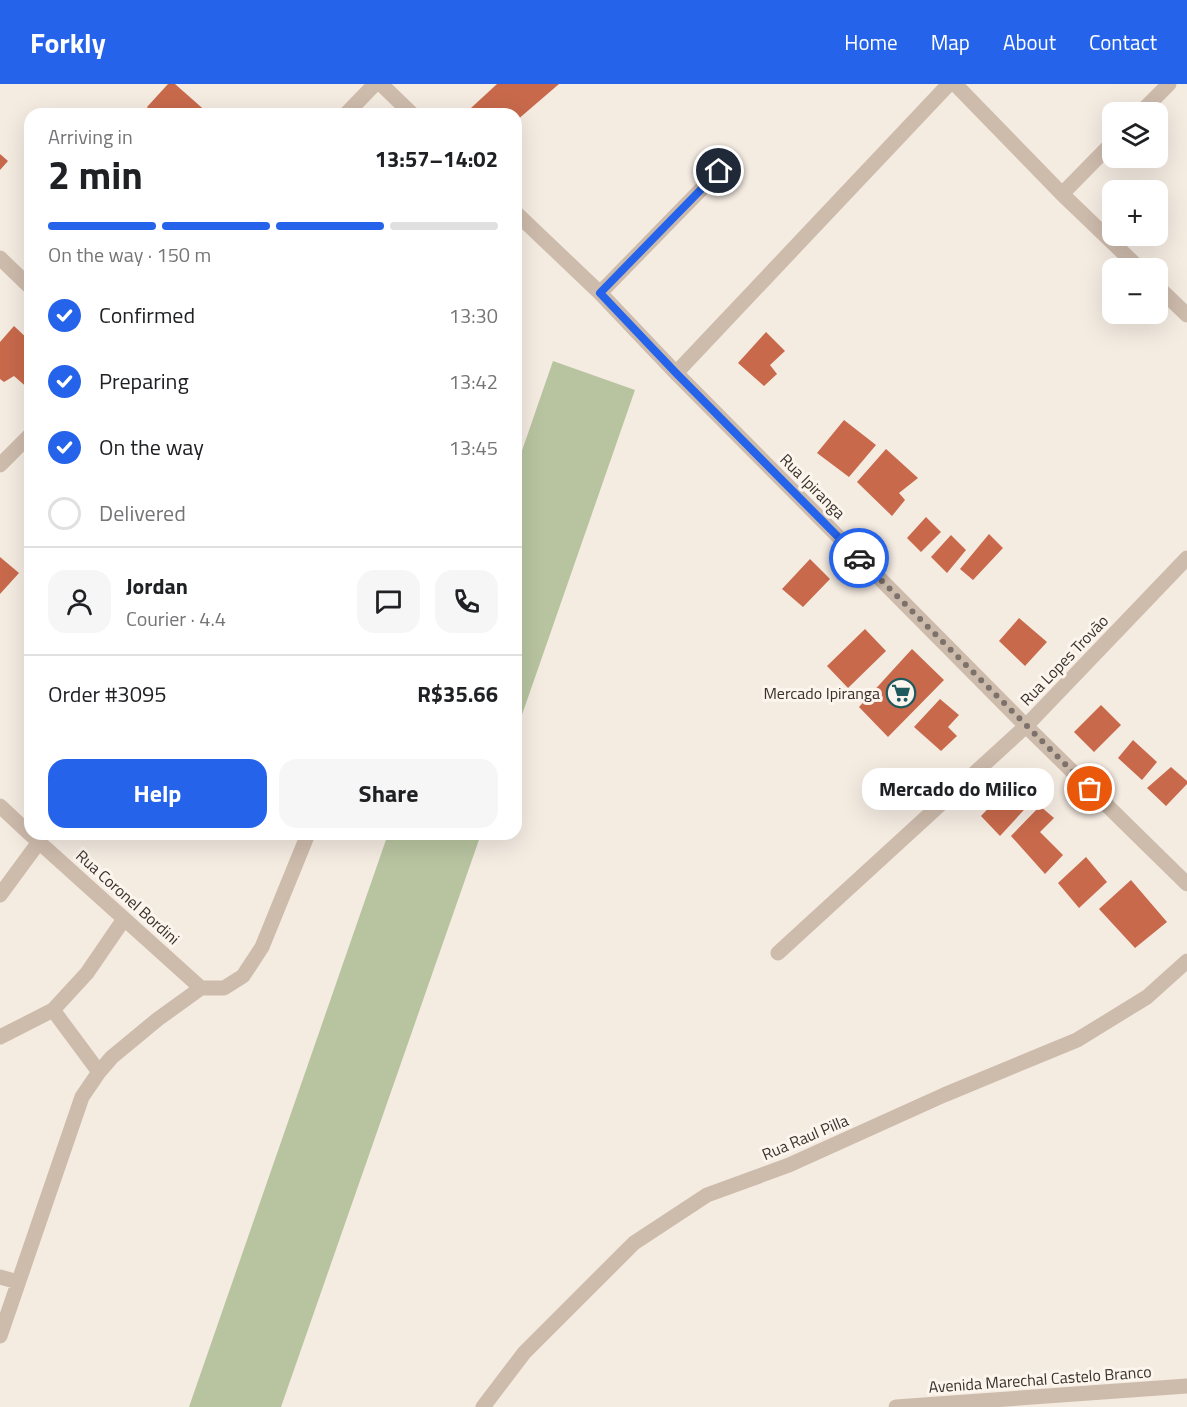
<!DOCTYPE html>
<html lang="en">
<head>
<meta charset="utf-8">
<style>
	body { margin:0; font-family:"Titillium Web",sans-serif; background:#f6f6f6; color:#202124; height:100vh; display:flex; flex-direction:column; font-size:22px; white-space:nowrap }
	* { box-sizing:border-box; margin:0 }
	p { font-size:20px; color:#757577 }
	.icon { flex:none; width:33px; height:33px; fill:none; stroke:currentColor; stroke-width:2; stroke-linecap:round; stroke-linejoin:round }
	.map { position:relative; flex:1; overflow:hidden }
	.drawer { position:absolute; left:24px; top:24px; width:498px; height:732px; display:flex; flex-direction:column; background:#fff; border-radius:18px; box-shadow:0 6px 24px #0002 }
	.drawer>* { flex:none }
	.fabs { position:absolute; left:1102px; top:18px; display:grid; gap:12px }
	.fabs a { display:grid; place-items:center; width:66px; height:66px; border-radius:12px; background:#fff; box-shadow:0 6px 24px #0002; font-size:30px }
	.pin { position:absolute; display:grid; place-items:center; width:51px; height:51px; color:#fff; margin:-26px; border:3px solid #fff; border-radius:50%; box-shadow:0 2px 6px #0007 }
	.courier { position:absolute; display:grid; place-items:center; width:60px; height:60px; margin:-30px; border:4px solid #2563eb; border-radius:50%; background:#fff; color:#222; box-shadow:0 2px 8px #0007 }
	.bubble { position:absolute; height:42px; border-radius:18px; background:#fff; box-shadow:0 6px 24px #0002; font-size:20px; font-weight:700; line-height:42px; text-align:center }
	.summary em { font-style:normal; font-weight:700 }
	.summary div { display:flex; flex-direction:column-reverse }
	.summary { display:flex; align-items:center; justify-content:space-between; height:102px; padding:0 24px }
	h1 { font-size:39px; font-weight:700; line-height:45px }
	.bar { display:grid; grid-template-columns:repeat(4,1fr); gap:9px 6px; align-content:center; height:72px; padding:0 24px }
	.bar i { height:8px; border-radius:4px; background:#e0e0e0 }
	.bar .current { background:#2563eb }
	.bar p { grid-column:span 4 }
	.line { display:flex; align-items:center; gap:15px; padding:0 24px; border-top:2px solid #e0e0e0 }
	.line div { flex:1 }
	.round { display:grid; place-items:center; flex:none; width:63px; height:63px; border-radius:18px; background:#f6f6f6 }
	ol { padding:0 24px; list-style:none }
	li { display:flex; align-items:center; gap:18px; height:66px }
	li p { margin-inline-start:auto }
	li .icon { padding:6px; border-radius:50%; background:#2563eb; color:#fff; stroke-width:4 }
	li:last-child { color:#757577 }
	li i { width:33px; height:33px; border:3px solid #e0e0e0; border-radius:50% }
	.cta { display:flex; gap:12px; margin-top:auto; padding:12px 24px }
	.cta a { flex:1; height:69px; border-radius:18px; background:#2563eb; color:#fff; font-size:24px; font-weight:700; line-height:69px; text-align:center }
	.cta a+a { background:#f6f6f6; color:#202124 }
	header { display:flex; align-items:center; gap:36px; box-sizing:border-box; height:84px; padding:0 30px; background:#2563eb; color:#fff }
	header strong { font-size:28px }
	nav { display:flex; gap:33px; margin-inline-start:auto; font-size:21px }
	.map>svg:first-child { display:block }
	.green { fill:#b8c4a0 }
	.building { fill:#c8694b }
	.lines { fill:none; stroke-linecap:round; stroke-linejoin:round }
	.minor { stroke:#cdbbac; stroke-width:15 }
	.done { stroke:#7c716b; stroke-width:6; stroke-dasharray:0 10.8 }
	.route { stroke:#2563eb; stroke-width:8 }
	.labels { text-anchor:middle; stroke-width:6; stroke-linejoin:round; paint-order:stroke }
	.street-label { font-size:16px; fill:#3b302b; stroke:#fbf5ee }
	.poi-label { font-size:16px; fill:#3b302b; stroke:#fbf5ee; text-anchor:end }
</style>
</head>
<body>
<header>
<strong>Forkly</strong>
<nav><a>Home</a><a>Map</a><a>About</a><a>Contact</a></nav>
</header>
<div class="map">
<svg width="1187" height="1323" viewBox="0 0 1187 1323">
	<rect width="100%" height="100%" fill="#f4ebe1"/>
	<path class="green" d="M553,277L635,306L516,648V384Z
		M388,750H481L281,1323H189Z"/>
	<path class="building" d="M168,0H175L209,30H153L147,23Z
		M497,0H559L516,37V30H475L471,24Z
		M0,70L8,77L0,86Z
		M14,242L30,257V306L14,292L4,298L0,295V258Z
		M766,248L785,267L770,281L777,290L764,302L738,279Z
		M844,336L876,361L849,393L817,369Z
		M886,365L918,394L899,409L905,416L892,432L857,398Z
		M926,433L941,448L921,468L907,454Z
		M989,450L1003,464L973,496L960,485Z
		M951,451L966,466L947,489L931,473Z
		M0,473L19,489L0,510Z
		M810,475L830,495L803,523L782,505Z
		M1019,534L1047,558L1025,582L999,557Z
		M865,545L886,567L848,604L827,582Z
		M912,565L944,596L888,653L859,623Z
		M940,615L959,631L948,643L957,652L941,667L914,643Z
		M1101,621L1121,641L1094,668L1074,648Z
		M1133,656L1157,678L1142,696L1118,674Z
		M1171,683L1187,697V700L1166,722L1147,704Z
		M1016,695L1034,715L1000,752L981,732Z
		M1040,722L1054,734L1040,748L1063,771L1045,790L1011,752Z
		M1086,773L1107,798L1079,824L1058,799Z
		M1131,796L1167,838L1135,864L1099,825Z"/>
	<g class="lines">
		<path class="minor" d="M381,0L412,30
			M955,0L1062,110L1139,184
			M1141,28L1169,0
			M346,30L375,0
			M1062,110L1113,58
			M516,129L600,209L676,289L1026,642L1187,800
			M0,174L30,203
			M1158,203L1187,231
			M600,209L719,87
			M676,289L949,0
			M0,381L30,351
			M0,722L30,750
			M30,750L201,904
			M0,811L39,758
			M778,869L1026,642L1187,474
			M53,926L99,988
			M0,953L53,926L87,889L124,835
			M0,1193L18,1198
			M0,1252L82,1013L99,988L112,973L158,935L201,904H224L243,892L262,863L308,750
			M483,1323L524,1269L634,1159L707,1111L789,1081L944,1011L1077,956L1147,913L1187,877
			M896,1323L1187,1302"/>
	</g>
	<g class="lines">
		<path class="done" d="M859,474L1090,705"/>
		<path class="route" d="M719,87L600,209L676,289L859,474"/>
	</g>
	<defs>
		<g id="supermarket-ring" transform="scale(1.5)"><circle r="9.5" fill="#fbf5ee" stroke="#1f5a5e" stroke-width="1.5"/><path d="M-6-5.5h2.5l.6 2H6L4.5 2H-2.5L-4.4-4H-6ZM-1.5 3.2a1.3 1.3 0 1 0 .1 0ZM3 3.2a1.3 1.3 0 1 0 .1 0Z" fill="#1f5a5e"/></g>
	</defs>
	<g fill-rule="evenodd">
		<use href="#supermarket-ring" x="901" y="609"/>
	</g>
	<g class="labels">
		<g class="street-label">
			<text transform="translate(813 402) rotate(45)" y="6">Rua Ipiranga</text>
			<text transform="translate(1064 576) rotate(-46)" y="6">Rua Lopes Trovão</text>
			<text transform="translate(128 813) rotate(42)" y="6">Rua Coronel Bordini</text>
			<text transform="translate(805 1053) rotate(-23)" y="6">Rua Raul Pilla</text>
			<text transform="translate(1040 1295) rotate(-4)" y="6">Avenida Marechal Castelo Branco</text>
		</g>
		<g class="poi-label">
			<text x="880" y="615">Mercado Ipiranga</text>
		</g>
	</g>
</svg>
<div class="fabs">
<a><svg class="icon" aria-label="layers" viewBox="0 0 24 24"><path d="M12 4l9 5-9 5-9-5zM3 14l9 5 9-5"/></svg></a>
<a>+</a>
<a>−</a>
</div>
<div class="pin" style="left:1090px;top:705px;background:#ea580c"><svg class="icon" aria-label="bag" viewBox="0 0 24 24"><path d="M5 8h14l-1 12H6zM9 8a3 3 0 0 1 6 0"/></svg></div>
<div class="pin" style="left:719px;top:87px;background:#1f2937"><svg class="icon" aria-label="home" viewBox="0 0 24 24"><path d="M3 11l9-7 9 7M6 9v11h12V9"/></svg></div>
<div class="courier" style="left:859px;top:474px"><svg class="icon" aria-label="car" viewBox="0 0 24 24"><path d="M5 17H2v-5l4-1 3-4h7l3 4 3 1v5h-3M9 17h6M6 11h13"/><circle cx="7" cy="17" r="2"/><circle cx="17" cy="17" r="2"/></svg></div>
<div class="bubble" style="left:862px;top:684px;width:192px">Mercado do Milico</div>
<section class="drawer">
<div class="summary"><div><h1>2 min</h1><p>Arriving in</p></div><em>13:57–14:02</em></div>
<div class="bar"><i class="current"></i><i class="current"></i><i class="current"></i><i></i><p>On the way · 150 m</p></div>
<ol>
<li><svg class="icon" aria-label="check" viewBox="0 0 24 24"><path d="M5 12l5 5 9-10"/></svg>Confirmed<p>13:30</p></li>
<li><svg class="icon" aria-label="check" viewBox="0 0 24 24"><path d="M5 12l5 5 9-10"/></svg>Preparing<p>13:42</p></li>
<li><svg class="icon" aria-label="check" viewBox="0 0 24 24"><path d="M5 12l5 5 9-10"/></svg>On the way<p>13:45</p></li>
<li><i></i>Delivered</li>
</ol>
<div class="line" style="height:108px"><a class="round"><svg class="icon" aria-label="person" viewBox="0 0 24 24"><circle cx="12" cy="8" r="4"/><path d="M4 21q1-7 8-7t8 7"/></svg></a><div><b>Jordan</b><p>Courier · 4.4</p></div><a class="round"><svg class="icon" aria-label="chat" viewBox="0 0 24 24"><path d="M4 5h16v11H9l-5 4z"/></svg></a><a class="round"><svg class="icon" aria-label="phone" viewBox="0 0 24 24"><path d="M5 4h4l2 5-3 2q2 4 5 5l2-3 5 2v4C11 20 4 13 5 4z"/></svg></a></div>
<div class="line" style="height:78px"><div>Order #3095</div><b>R$35.66</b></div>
<div class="cta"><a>Help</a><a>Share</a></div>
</section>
</div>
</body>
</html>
